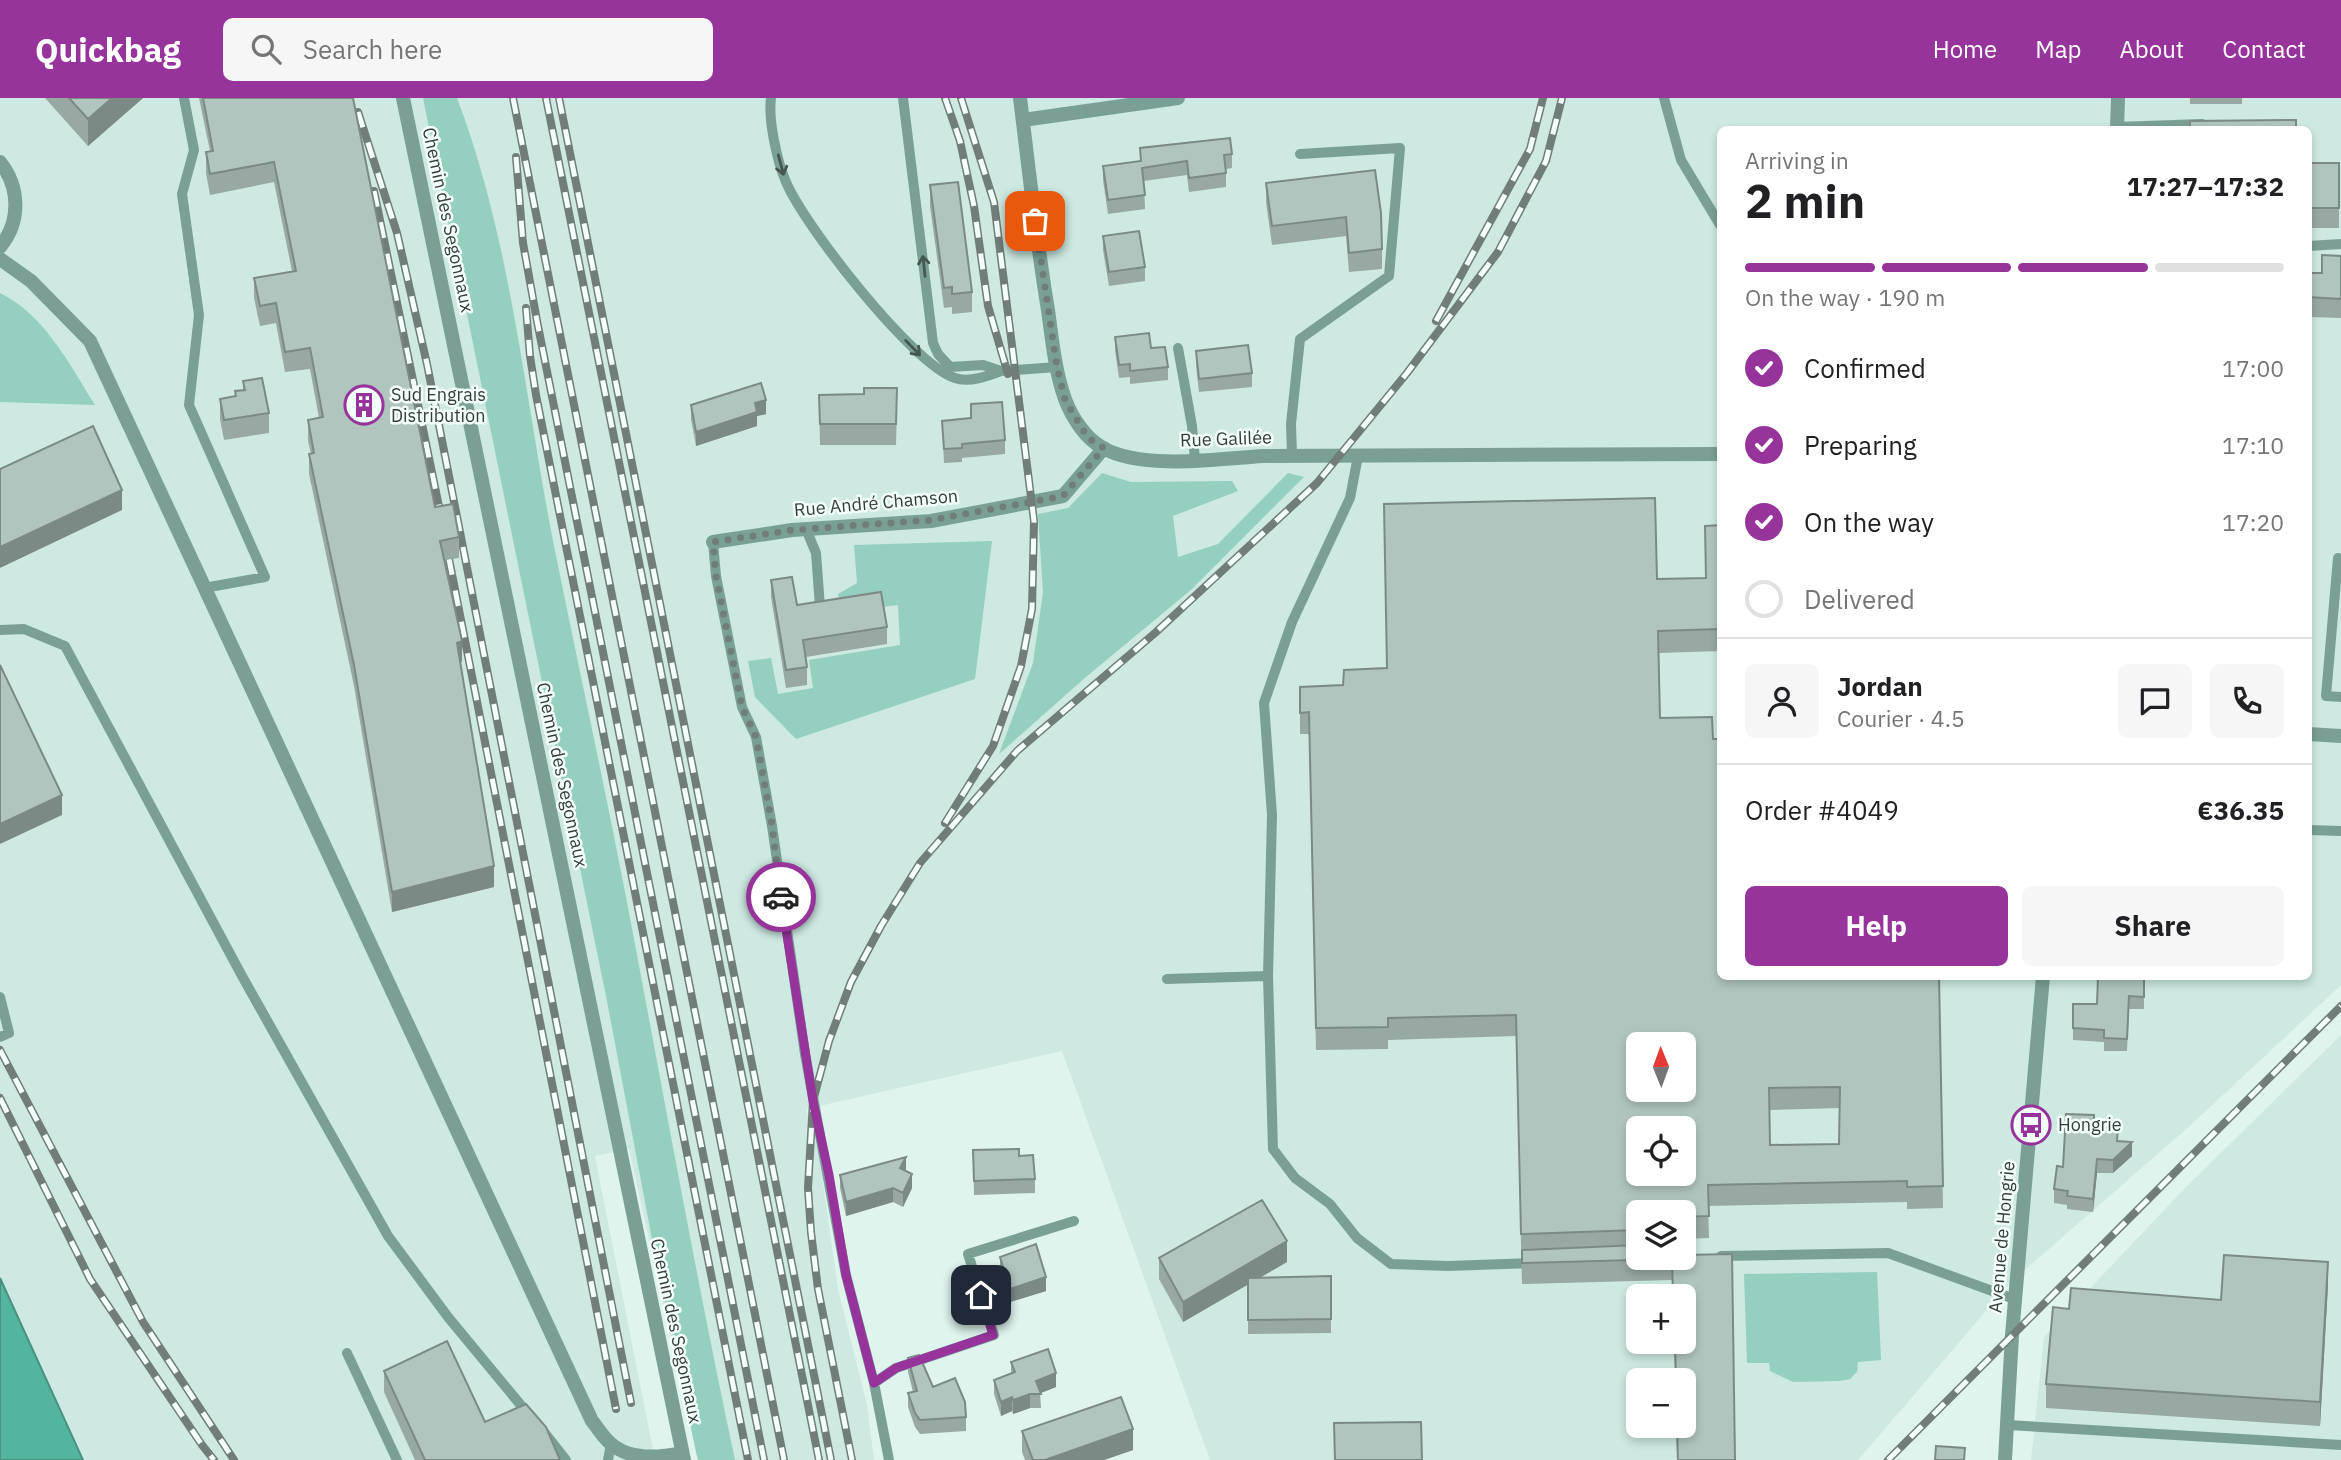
<!DOCTYPE html>
<html lang="en">
<head>
<meta charset="utf-8">
<style>
	body { margin:0; font-family:"IBM Plex Sans",sans-serif; background:#f6f6f6; color:#202124; height:100vh; display:flex; flex-direction:column; font-size:26px; white-space:nowrap }
	* { box-sizing:border-box; margin:0 }
	p { font-size:23px; color:#757577 }
	.icon { flex:none; width:38px; height:38px; fill:none; stroke:currentColor; stroke-width:2; stroke-linecap:round; stroke-linejoin:round }
	.map { position:relative; flex:1; overflow:hidden }
	.details { position:absolute; left:1717px; top:28px; width:595px; height:854px; display:flex; flex-direction:column; background:#fff; border-radius:10px; box-shadow:0 4px 10px #0003 }
	.details>* { flex:none }
	.needle { width:46px; rotate:359deg }
	.controls { position:absolute; left:1626px; top:934px; display:grid; gap:14px }
	.controls a { display:grid; place-items:center; width:70px; height:70px; border-radius:10px; background:#fff; box-shadow:0 4px 10px #0003; font-size:35px }
	.pin { position:absolute; display:grid; place-items:center; width:60px; height:60px; color:#fff; margin:-30px; border-radius:14px; box-shadow:0 4px 10px #0006 }
	.courier { position:absolute; display:grid; place-items:center; width:70px; height:70px; margin:-35px; border:5px solid #96349c; border-radius:50%; background:#fff; color:#222; box-shadow:0 2px 9px #0007 }
	.headline em { font-style:normal; font-weight:800 }
	.headline div { display:flex; flex-direction:column-reverse }
	.headline { display:flex; align-items:center; justify-content:space-between; height:119px; padding:0 28px }
	h1 { font-size:46px; font-weight:800; line-height:52px }
	.bar { display:grid; grid-template-columns:repeat(4,1fr); gap:10px 7px; align-content:center; height:84px; padding:0 28px }
	.bar i { height:9px; border-radius:5px; background:#e0e0e0 }
	.bar .on { background:#96349c }
	.bar p { grid-column:span 4 }
	.line { display:flex; align-items:center; gap:18px; padding:0 28px; border-top:2px solid #e0e0e0 }
	.line div { flex:1 }
	.round { display:grid; place-items:center; flex:none; width:74px; height:74px; border-radius:10px; background:#f6f6f6 }
	ol { padding:0 28px; list-style:none }
	li { display:flex; align-items:center; gap:21px; height:77px }
	li p { margin-inline-start:auto }
	li .icon { padding:7px; border-radius:50%; background:#96349c; color:#fff; stroke-width:4 }
	li:last-child { color:#757577 }
	li i { width:38px; height:38px; border:4px solid #e0e0e0; border-radius:50% }
	.button { display:flex; gap:14px; margin-top:auto; padding:14px 28px }
	.button a { flex:1; height:80px; border-radius:10px; background:#96349c; color:#fff; font-size:28px; font-weight:800; line-height:80px; text-align:center }
	.button a+a { background:#f6f6f6; color:#202124 }
	header { display:flex; align-items:center; gap:42px; box-sizing:border-box; height:98px; padding:0 35px; background:#96349c; color:#fff }
	header strong { font-size:33px }
	nav { display:flex; gap:38px; margin-inline-start:auto; font-size:24px }
	.search { width:490px; height:63px; background:#f6f6f6; display:flex; align-items:center; gap:18px; box-sizing:border-box; padding:0 24px; border-radius:10px; color:#757577; font-size:26px }
	.map>svg:first-child { display:block }
	.built { fill:#cde9e1; fill-rule:evenodd }
	.green { fill:#94cfbf }
	.water { fill:#53b59e; stroke:#4a9180; stroke-width:2 }
	.lines { fill:none; stroke-linecap:round; stroke-linejoin:round }
	.lane { stroke:#7aa096; stroke-width:10 }
	.street { stroke:#7aa096; stroke-width:14 }
	.rail-casing { stroke:#707d78; stroke-width:8 }
	.rail { stroke:#f2fffb; stroke-width:5; stroke-dasharray:16; stroke-linecap:butt }
	.wall { fill:#98a9a4; fill-rule:evenodd }
	.shaded-wall { fill:#7c8a86 }
	.building { fill:#b1c5bf; stroke:#7c8a86; stroke-width:2; fill-rule:evenodd }
	.oneway { stroke:#465651 }
	.done { stroke:#707d79; stroke-width:7; stroke-dasharray:0 12.6 }
	.route { stroke:#96349c; stroke-width:9 }
	.labels { text-anchor:middle; stroke-width:5; stroke-linejoin:round; paint-order:stroke }
	.street-label { font-size:18px; fill:#353d3a; stroke:#f2fffb }
	.poi-label { font-size:18px; fill:#353d3a; stroke:#f2fffb; text-anchor:start }
</style>
</head>
<body>
<header>
<strong>Quickbag</strong>
<div class="search"><svg class="icon" aria-label="search" viewBox="0 0 24 24"><circle cx="10" cy="10" r="6"/><path d="M15 15l6 6"/></svg>Search here</div>
<nav><a>Home</a><a>Map</a><a>About</a><a>Contact</a></nav>
</header>
<div class="map">
<svg width="2341" height="1362" viewBox="0 0 2341 1362">
	<rect width="100%" height="100%" fill="#dff4ed"/>
	<path class="built" d="M0,0H2341V887L2193,1025L2010,1185L1858,1362H1210L1062,953L806,1011L819,1056L838,1191L867,1307L874,1362H698L629,1051L595,1058L655,1362H83L0,1180ZM1720,32H2308V878H1720ZM1638,947H1684V992H1638ZM1638,1031H1684V1076H1638ZM1638,1115H1684V1160H1638ZM1638,1199H1684V1244H1638ZM1638,1283H1684V1328H1638Z
		M2341,937V1362H2031L2044,1239L2186,1089Z"/>
	<path class="green" d="M423,0H457C511,142 524,295 553,443C577,562 603,680 626,799C662,987 695,1175 735,1362H698L696,1354L652,1141L607,903Z
		M0,195C45,217 69,266 95,307L0,304Z
		M1102,375L1131,384L1232,383L1238,393L1173,418L1178,459L1218,446L1288,375L1304,379L1192,491L1086,579L999,656L1033,565L1043,494L1038,416L1068,410Z
		M992,443L975,581L796,641L755,599L748,563L771,560L778,596L813,590L809,562L900,547L898,507L842,514L838,496L857,485L854,447Z
		M1877,1174L1881,1262L1858,1264L1857,1274L1850,1281L1840,1283L1793,1284L1770,1273L1769,1265H1747L1744,1176Z"/>
	<path class="water" d="M0,1180L83,1362H0Z"/>
	<g class="lines">
		<path class="lane" d="M184,0L194,52L182,96L199,217L189,307L265,479L204,490
			M771,0C768,22 777,63 786,84C804,127 912,266 955,280C969,285 988,278 1001,273
			M903,0L933,245L938,256L950,269L983,267L1001,273L1057,269
			M1664,0L1681,62L1720,127
			M2117,29L2202,26
			M2308,148L2341,146
			M1178,250L1192,328L1195,362
			M1292,358L1291,326L1300,241L1389,178L1400,50L1300,56
			M806,431L816,455L820,509
			M713,444L716,478L742,609L756,639L772,728L805,956L846,1177L874,1285L896,1270L994,1237L968,1156L1074,1123
			M2338,460L2326,598L2341,599
			M0,532L24,531L65,548L242,878L388,1138L448,1219L529,1317
			M2308,732L2341,733
			M1268,878L1273,1051L1295,1080L1330,1106L1357,1140L1391,1166L1448,1168L1536,1165
			M1167,881L1268,878L1272,717L1264,605L1292,524L1350,400L1358,358
			M0,899L9,935L0,939
			M1721,1158L1888,1155L2017,1202
			M347,1255L397,1362
			M874,1285L889,1362
			M2008,1327L2341,1347
			M544,1334L566,1362
			M608,1362L611,1346"/>
		<path class="street" d="M403,0L684,1362
			M1020,0C1029,71 1036,141 1048,212C1052,241 1055,273 1065,301C1072,320 1086,341 1103,350C1142,372 1218,361 1262,358L1720,356
			M1023,22L1178,0
			M2117,32L2118,0
			M0,64C20,89 21,124 0,149
			M0,161L31,183L90,243L592,1323C598,1330 603,1339 610,1345C629,1362 658,1360 681,1355
			M713,444L792,432L931,423L1063,398L1104,350
			M2308,636L2341,638
			M2005,1362L2012,1237L2043,878"/>
		<g class="rail-casing">
			<path id="rail" d="M513,0L784,1362
				M546,0L819,1362
				M559,0L831,1362
				M945,0L960,43L974,108L988,208L1008,276
				M358,14L397,135L427,266L631,1305
				M516,59L523,145L537,223L764,1362
				M374,93L443,428
				M526,210L530,258L536,297L748,1362
				M1436,223L1530,51L1543,0
				M449,461L616,1311
				M945,725L993,648L1021,568L1032,511L1034,423L994,104L961,0
				M0,952L143,1224L234,1362
				M0,1000L90,1181L202,1347L214,1362
				M852,1362L818,1191L811,1134L808,1090L813,1003L829,943L851,884L881,828L920,765L1017,653L1155,535L1317,385L1407,275L1498,154L1546,63L1562,0
				M1888,1362L2341,908"/>
		</g>
		<use href="#rail" class="rail"/>
	</g>
	<path class="wall" d="M45,0H143L88,48Z
		M199,0H353L435,409L459,439V460L445,462L462,564H460L494,789L392,814L354,588L309,376V356H311L308,343V322L319,320L310,271L285,274L276,225L260,228L254,200V180L292,173L274,84L210,97L206,75V54L210,53Z
		M2190,0H2242V6H2190Z
		M1140,50L1232,56V70L1226,71V89L1189,94L1187,77L1144,83L1145,111L1108,116L1103,82V68L1140,63Z
		M2308,65H2339V130H2308Z
		M1375,72L1382,151V171L1349,174L1346,138L1272,147L1266,104V85Z
		M930,87L972,194V214L952,216V209L944,210L930,108Z
		M1103,138L1145,169V183L1109,188L1103,152Z
		M2341,158V220L2308,219V175H2322Z
		M1115,239L1151,250L1168,269V282L1130,286V279L1119,280L1115,252Z
		M1196,253L1252,275V289L1199,294L1196,267Z
		M243,283L269,315V335L224,342L220,321V301L235,298L243,292Z
		M819,297L897,310L896,347H820Z
		M691,307L766,316L757,318V328L696,348L691,321Z
		M942,323L1005,342V356L962,360V364L944,365Z
		M1720,427V553L1659,555L1660,620L1713,641L1939,878L1943,1110L1907,1111V1104L1708,1108L1709,1140L1684,1141V1115H1638V1160H1672L1735,1362H1677L1676,1328H1684V1283H1675L1674,1244H1684V1199H1673L1672,1182L1522,1186L1516,938L1388,942V951L1316,952L1309,636H1300V589L1343,587L1386,570L1657,481L1705,480ZM1840,1010L1839,1046L1770,1047V1012Z
		M771,482L797,507L887,529V546L806,559L807,569V587L786,590L771,499Z
		M2144,878V911H2129L2127,953H2104V944L2073,942V906H2097Z
		M2094,1028L2118,1043L2132,1058L2113,1075H2097L2093,1114L2067,1111V1107L2054,1105V1091L2063,1069Z
		M973,1052L1019,1058L1035,1081V1095L974,1097Z
		M840,1077L912,1090L903,1109L893,1104L846,1118L840,1090Z
		M1000,1159L1046,1193L1010,1204L1000,1173Z
		M1159,1160L1287,1164L1259,1180L1331,1178V1235L1248,1236V1186L1183,1224L1159,1181Z
		M2328,1187L2320,1328L2046,1310V1286L2069,1211L2221,1202Z
		M908,1260L933,1289L966,1319V1333L920,1336L915,1329L908,1309V1295L913,1294L908,1274Z
		M1011,1264L1056,1289L1040,1295L1041,1310H1030L1013,1316L1012,1313L1001,1318L994,1296V1282L1011,1275Z
		M384,1273L485,1324L560,1362H415L384,1294Z
		M1022,1333L1133,1352L1104,1362H1025L1022,1354Z"/>
	<path class="shaded-wall" d="M112,0H143L88,48V21Z
		M766,302V316L757,318V328L696,348V334L755,305Z
		M122,392V412L0,470V449Z
		M462,543V564L457,565V545Z
		M62,697V717L0,746V726Z
		M494,768V789L392,814V794Z
		M2132,1044V1058L2113,1075V1062Z
		M906,1059V1072L900,1070Z
		M2097,1061V1075L2093,1114V1101Z
		M912,1076V1090L903,1109V1095Z
		M893,1090V1104L846,1118V1104Z
		M1287,1143V1164L1183,1224V1204Z
		M2328,1164V1187L2320,1328V1304Z
		M1046,1179V1193L1010,1204V1191Z
		M1056,1275V1289L1036,1297V1283Z
		M1030,1296V1310L1013,1316V1302Z
		M1012,1299V1313L1001,1318V1304Z
		M1133,1331V1352L1104,1362H1045Z"/>
	<path class="building" d="M69,0H112L88,21Z
		M203,0H353L435,409L453,406L459,439L440,443L462,543L457,545L494,768L392,794L354,567L309,356L314,355L308,322L323,319L310,250L285,254L276,205L260,208L254,180L296,173L274,64L210,76L206,54L213,53Z
		M2296,22V32H2190V23Z
		M1230,40L1232,56L1224,57L1226,75L1189,80L1187,63L1142,70L1145,97L1108,102L1103,68L1141,63L1140,50Z
		M2308,65H2339V110H2308Z
		M1375,72L1381,115L1382,151L1349,155L1346,119L1272,128L1266,85Z
		M958,84L972,194L952,196V189L944,190L930,87Z
		M1139,133L1145,169L1109,174L1103,138Z
		M2322,157L2341,158V201L2308,199V175H2322Z
		M1149,235L1151,250L1165,249L1168,269L1130,273V266L1119,267L1115,239Z
		M1248,247L1252,275L1199,281L1196,253Z
		M262,280L269,315L224,322L220,301L236,298L235,293L245,292L243,283Z
		M761,285L766,302L755,305L757,314L696,334L691,307Z
		M864,290H897L896,326H820L819,297L864,296Z
		M1002,304L1005,342L962,346V350L944,351L942,323L971,320V306Z
		M93,328L122,392L0,449V371Z
		M1655,400L1657,481L1706,480L1705,428L1720,427V531L1658,533L1660,620L1712,619L1713,641H1720V878H1939L1943,1088L1907,1089V1083L1708,1087L1709,1118L1684,1119V1115H1638V1132L1521,1136L1516,917L1388,920V929L1316,930L1309,614L1300,615V589L1343,587L1344,572L1387,570L1384,406ZM1638,947H1684V992H1638ZM1840,989L1839,1046L1770,1047L1769,990ZM1638,1031H1684V1076H1638Z
		M792,479L797,507L881,494L887,529L803,542L807,569L786,572L771,482Z
		M0,567L62,697L0,726Z
		M2098,878H2144V899L2129,898L2127,941L2104,940V932L2073,930V906H2097Z
		M2066,1016L2094,1017V1028L2118,1030L2117,1043L2132,1044L2113,1062L2097,1061L2093,1101L2067,1098L2068,1093L2054,1091L2057,1068L2063,1069Z
		M1019,1051V1058L1033,1057L1035,1081L974,1083L973,1052Z
		M906,1059L900,1070L912,1076L903,1095L893,1090L846,1104L840,1077Z
		M1262,1102L1287,1143L1183,1204L1159,1160Z
		M1036,1146L1046,1179L1010,1191L1000,1159Z
		M1638,1147V1160H1672V1161L1522,1165V1152Z
		M1732,1156L1735,1362H1678L1677,1328H1684V1283H1676L1675,1244H1684V1199H1673L1672,1160H1684V1157Z
		M2224,1157L2328,1164L2320,1304L2046,1286L2053,1209L2069,1211L2071,1190L2221,1202Z
		M1331,1178V1221L1248,1222V1180Z
		M447,1243L485,1324L526,1306L546,1329L560,1362H425L384,1273Z
		M1048,1251L1056,1275L1036,1283L1041,1296H1030L1013,1302L1012,1299L1001,1304L994,1282L1015,1274L1011,1264Z
		M919,1257L933,1289L955,1280L965,1304L966,1319L920,1322L915,1315L908,1295L917,1293L908,1260Z
		M1121,1299L1133,1331L1045,1362H1033L1022,1333Z
		M1421,1324L1422,1362H1335L1334,1325Z
		M1936,1348L1965,1350L1964,1362H1935Z"/>
	<defs><path id="oneway-shaft" d="M-6 0H5M1.5-3L5.5 0L1.5 3" fill="none" stroke-width="1.6" stroke-linecap="round" stroke-linejoin="round" transform="scale(1.75)"/></defs>
	<g class="oneway">
		<use href="#oneway-shaft" transform="translate(781 67) rotate(75)"/>
		<use href="#oneway-shaft" transform="translate(924 168) rotate(-96)"/>
		<use href="#oneway-shaft" transform="translate(913 250) rotate(46)"/>
	</g>
	<g class="lines">
		<path class="done" d="M781,799L772,727L756,639L742,609L716,478L713,444L792,432L931,422L1063,398L1104,350L1088,340L1065,302L1057,269L1035,123"/>
		<path class="route" d="M781,799L813,1003L829,1077L846,1177L874,1285L896,1270L993,1237L981,1197"/>
	</g>
	<defs>
		<g id="building-ring" transform="scale(2.0125)"><circle r="9.5" fill="#f2fffb" stroke="#96349c" stroke-width="1.5"/><path d="M-4-6H4V6H1V3H-1V6H-4ZM-2.5-4.3h1.7v1.8h-1.7ZM.8-4.3h1.7v1.8H.8ZM-2.5-1h1.7V.8h-1.7ZM.8-1h1.7V.8H.8Z" fill="#96349c"/></g>
		<g id="bus-ring" transform="scale(2.0125)"><circle r="9.5" fill="#f2fffb" stroke="#96349c" stroke-width="1.5"/><path d="M-5-6H5V4H4V6H2V4H-2V6H-4V4H-5ZM-3.5-4V0h7V-4ZM-3.5 1.2v1.5H-2V1.2ZM2 1.2v1.5H3.5V1.2Z" fill="#96349c"/></g>
	</defs>
	<g fill-rule="evenodd">
		<use href="#building-ring" x="364" y="307"/>
		<use href="#bus-ring" x="2031" y="1027"/>
	</g>
	<g class="labels">
		<g class="street-label">
			<text transform="translate(448 122) rotate(78)" y="6">Chemin des Segonnaux</text>
			<text transform="translate(1226 341) rotate(-2)" y="6">Rue Galilée</text>
			<text transform="translate(876 405) rotate(-5)" y="6">Rue André Chamson</text>
			<text transform="translate(562 677) rotate(78)" y="6">Chemin des Segonnaux</text>
			<text transform="translate(2002 1139) rotate(-85)" y="6">Avenue de Hongrie</text>
			<text transform="translate(676 1233) rotate(78)" y="6">Chemin des Segonnaux</text>
		</g>
		<g class="poi-label">
			<text x="391" y="303">Sud Engrais<tspan x="391" dy="21">Distribution</tspan></text>
			<text x="2058" y="1033">Hongrie</text>
		</g>
	</g>
</svg>
<div class="controls">
<a><svg class="needle" viewBox="-14 -14 28 28"><path d="M0-13l5 13h-10z" fill="#e53935"/><path d="M0 13l5-13h-10z" fill="#757577"/></svg></a>
<a><svg class="icon" aria-label="locate" viewBox="0 0 24 24"><circle cx="12" cy="12" r="6"/><path d="M12 2v4M12 18v4M2 12h4M18 12h4"/></svg></a>
<a><svg class="icon" aria-label="layers" viewBox="0 0 24 24"><path d="M12 4l9 5-9 5-9-5zM3 14l9 5 9-5"/></svg></a>
<a>+</a>
<a>−</a>
</div>
<div class="pin" style="left:1035px;top:123px;background:#ea580c"><svg class="icon" aria-label="bag" viewBox="0 0 24 24"><path d="M5 8h14l-1 12H6zM9 8a3 3 0 0 1 6 0"/></svg></div>
<div class="pin" style="left:981px;top:1197px;background:#1f2937"><svg class="icon" aria-label="home" viewBox="0 0 24 24"><path d="M3 11l9-7 9 7M6 9v11h12V9"/></svg></div>
<div class="courier" style="left:781px;top:799px"><svg class="icon" aria-label="car" viewBox="0 0 24 24"><path d="M5 17H2v-5l4-1 3-4h7l3 4 3 1v5h-3M9 17h6M6 11h13"/><circle cx="7" cy="17" r="2"/><circle cx="17" cy="17" r="2"/></svg></div>
<section class="details">
<div class="headline"><div><h1>2 min</h1><p>Arriving in</p></div><em>17:27–17:32</em></div>
<div class="bar"><i class="on"></i><i class="on"></i><i class="on"></i><i></i><p>On the way · 190 m</p></div>
<ol>
<li><svg class="icon" aria-label="check" viewBox="0 0 24 24"><path d="M5 12l5 5 9-10"/></svg>Confirmed<p>17:00</p></li>
<li><svg class="icon" aria-label="check" viewBox="0 0 24 24"><path d="M5 12l5 5 9-10"/></svg>Preparing<p>17:10</p></li>
<li><svg class="icon" aria-label="check" viewBox="0 0 24 24"><path d="M5 12l5 5 9-10"/></svg>On the way<p>17:20</p></li>
<li><i></i>Delivered</li>
</ol>
<div class="line" style="height:126px"><a class="round"><svg class="icon" aria-label="person" viewBox="0 0 24 24"><circle cx="12" cy="8" r="4"/><path d="M4 21q1-7 8-7t8 7"/></svg></a><div><b>Jordan</b><p>Courier · 4.5</p></div><a class="round"><svg class="icon" aria-label="chat" viewBox="0 0 24 24"><path d="M4 5h16v11H9l-5 4z"/></svg></a><a class="round"><svg class="icon" aria-label="phone" viewBox="0 0 24 24"><path d="M5 4h4l2 5-3 2q2 4 5 5l2-3 5 2v4C11 20 4 13 5 4z"/></svg></a></div>
<div class="line" style="height:91px"><div>Order #4049</div><b>€36.35</b></div>
<div class="button"><a>Help</a><a>Share</a></div>
</section>
</div>
</body>
</html>
